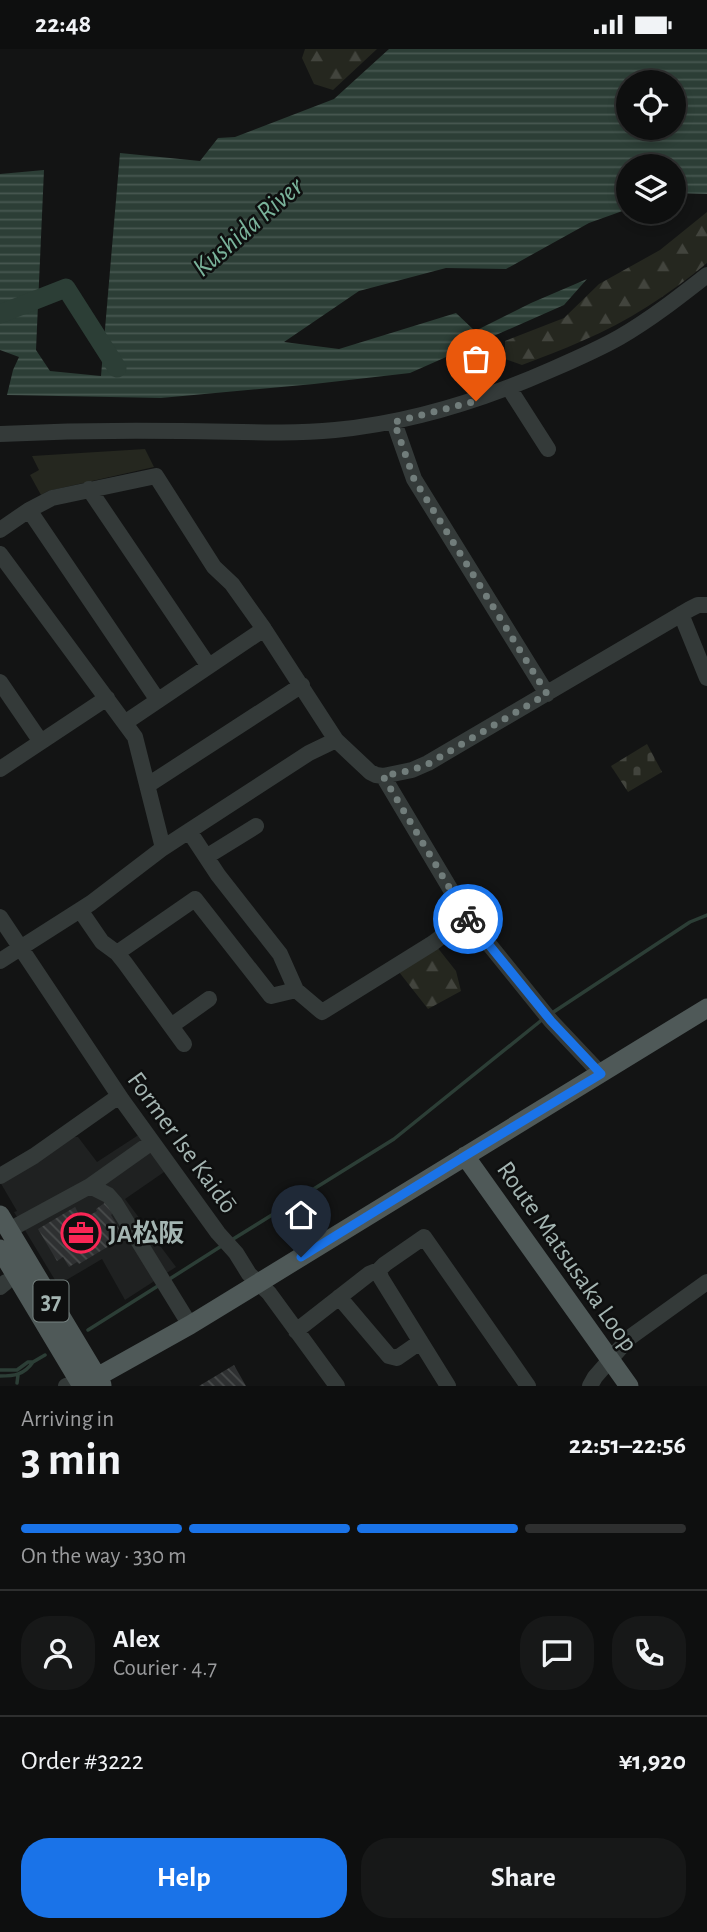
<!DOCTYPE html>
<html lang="en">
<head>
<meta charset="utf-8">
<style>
	body { margin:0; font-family:"Alegreya Sans","Noto Sans JP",sans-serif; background:#171818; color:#f1f3f6; height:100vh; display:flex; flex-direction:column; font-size:26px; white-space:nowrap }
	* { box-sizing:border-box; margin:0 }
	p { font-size:23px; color:#9b9c9e }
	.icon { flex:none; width:38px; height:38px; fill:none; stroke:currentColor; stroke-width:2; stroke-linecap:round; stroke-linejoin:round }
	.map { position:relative; height:1337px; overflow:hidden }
	.sheet { display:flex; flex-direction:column; background:#0e0f0f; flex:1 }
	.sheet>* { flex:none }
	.controls { position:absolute; left:616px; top:21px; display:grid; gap:14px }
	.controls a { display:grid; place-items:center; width:70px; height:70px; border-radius:50%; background:#0e0f0f; box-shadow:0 4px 10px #0003,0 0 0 2px #2e2f2f; font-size:35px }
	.pin { position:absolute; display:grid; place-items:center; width:60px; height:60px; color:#fff; margin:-72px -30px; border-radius:50% 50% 50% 0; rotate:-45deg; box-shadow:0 0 7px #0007 }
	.pin .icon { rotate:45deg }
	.courier { position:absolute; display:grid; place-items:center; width:70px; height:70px; margin:-35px; border:5px solid #1a73e8; border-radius:50%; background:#fff; color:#222; box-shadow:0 2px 9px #0007 }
	.head em { font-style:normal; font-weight:600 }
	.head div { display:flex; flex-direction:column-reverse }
	.head { display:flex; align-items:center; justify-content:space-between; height:119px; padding:0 21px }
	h1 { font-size:46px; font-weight:600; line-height:52px }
	.bar { display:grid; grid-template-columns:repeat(4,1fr); gap:10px 7px; align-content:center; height:84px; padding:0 21px }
	.bar i { height:9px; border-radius:5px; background:#2e2f2f }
	.bar .current { background:#1a73e8 }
	.bar p { grid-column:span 4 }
	.line { display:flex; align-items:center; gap:18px; padding:0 21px; border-top:2px solid #2e2f2f }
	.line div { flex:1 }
	.round { display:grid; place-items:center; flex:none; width:74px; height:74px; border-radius:28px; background:#171818 }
	.cta { display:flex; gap:14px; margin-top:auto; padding:14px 21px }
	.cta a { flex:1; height:80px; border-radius:28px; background:#1a73e8; color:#fff; font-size:28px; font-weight:600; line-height:80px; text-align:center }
	.cta a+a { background:#171818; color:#f1f3f6 }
	.status { display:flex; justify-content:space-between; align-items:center; height:49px; padding:0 35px; background:#0e0f0f; direction:ltr }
	.status svg { height:19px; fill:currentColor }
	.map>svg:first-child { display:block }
	.built { fill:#1f2121 }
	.forest { fill:url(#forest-firs) }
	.cemetery { fill:url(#cemetery-stones) }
	.park { fill:#25271f }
	.water { fill:url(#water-rules); fill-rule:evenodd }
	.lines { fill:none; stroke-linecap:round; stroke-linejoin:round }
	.stream { stroke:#2c3e36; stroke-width:3.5 }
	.river { stroke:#2c3e36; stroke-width:19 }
	.building { fill:url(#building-back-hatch) }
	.minor { stroke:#343a39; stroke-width:16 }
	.major { stroke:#4f5958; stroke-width:19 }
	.done { stroke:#717d7b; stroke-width:7; stroke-dasharray:0 12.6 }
	.route { stroke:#1a73e8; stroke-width:9 }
	.labels { text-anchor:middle; stroke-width:5; stroke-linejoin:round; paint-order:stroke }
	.shield { fill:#0e0f0f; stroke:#778381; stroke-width:2 }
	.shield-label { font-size:24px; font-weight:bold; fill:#a4b5b2 }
	.street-label { font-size:26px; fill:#a4b5b2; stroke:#0e0f0f }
	.poi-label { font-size:26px; font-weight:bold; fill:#a4b5b2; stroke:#0e0f0f; text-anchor:start }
	.water-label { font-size:28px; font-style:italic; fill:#79b29a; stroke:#0e0f0f }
</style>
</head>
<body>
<div class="status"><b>22:48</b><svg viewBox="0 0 49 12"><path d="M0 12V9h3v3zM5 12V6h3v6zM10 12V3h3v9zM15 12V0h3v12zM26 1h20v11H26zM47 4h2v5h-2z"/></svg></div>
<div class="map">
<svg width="707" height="1337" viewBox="0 0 707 1337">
	<defs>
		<pattern id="forest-firs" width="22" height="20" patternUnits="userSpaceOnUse" patternTransform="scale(1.75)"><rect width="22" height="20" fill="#25271f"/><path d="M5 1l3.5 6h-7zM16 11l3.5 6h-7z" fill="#42443d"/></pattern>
		<pattern id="cemetery-stones" width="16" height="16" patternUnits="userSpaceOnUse" patternTransform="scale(1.75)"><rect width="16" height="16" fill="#25271f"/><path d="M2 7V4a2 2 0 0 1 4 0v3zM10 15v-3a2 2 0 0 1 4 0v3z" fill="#42443d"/></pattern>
		<pattern id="water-rules" width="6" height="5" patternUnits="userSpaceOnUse" patternTransform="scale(1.75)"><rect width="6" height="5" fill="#2c3e36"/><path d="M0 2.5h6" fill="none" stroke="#485851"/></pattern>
		<pattern id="building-back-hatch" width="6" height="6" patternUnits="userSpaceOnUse" patternTransform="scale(1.75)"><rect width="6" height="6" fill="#2e3031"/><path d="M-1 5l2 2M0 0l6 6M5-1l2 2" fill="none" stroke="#494c4c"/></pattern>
	</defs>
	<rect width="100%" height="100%" fill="#131414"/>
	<path class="built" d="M140,1085L167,1121L125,1150L176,1218L125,1251L102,1210L58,1236L14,1163L17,1162L0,1133L67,1088H78L97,1113Z"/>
	<path class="forest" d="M305,0H377L333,41L314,35L302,9Z
		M707,163V214C670,245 627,273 582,292C562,301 542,308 522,316L505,310V292L564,269L599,235L660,201Z
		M437,898L456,922L461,942L428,960L399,923Z"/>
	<path class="cemetery" d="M647,695L662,723L628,743L611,717Z"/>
	<path class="park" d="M145,400L154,418L48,442L41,446L30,426L39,421L32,407Z"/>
	<path class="water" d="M389,0H707V145L674,144V117H628V160L589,174L506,220L446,219L359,242L284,293L339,300L456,264L475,282L531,254L587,230L564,256L410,324L314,335L161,349L7,346L13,321L19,308L0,301V125L44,121L36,301L50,322L101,327L120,104L200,112L218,89L235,88L334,50ZM628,33H674V79H628Z"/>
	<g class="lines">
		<path class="stream" d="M552,964L690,873L707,866
			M230,1192L394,1090L543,970
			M168,1231L223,1196
			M88,1281L161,1235
			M0,1321H17L28,1313H33
			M0,1327C14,1327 24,1326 33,1313L45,1306
			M17,1334L18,1326"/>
		<path class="river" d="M0,265L66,239L117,319"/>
	</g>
	<path class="building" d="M106,1153L113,1164L111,1166L124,1188L79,1215L77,1213L69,1218L63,1208L57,1212L38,1180L75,1158L82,1171L97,1162L96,1160Z
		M234,1316L246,1337H199Z"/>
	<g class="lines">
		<path class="minor" d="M509,339L548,400
			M394,373L414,430L547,645
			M0,385C60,382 120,381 181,382C232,382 283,386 335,381C411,374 483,351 553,320C576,310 599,300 620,288C651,270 679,248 707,226
			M89,440L208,616
			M29,461L157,650
			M0,481L29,461L52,449L156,427L214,518L232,535L264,580L336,691L370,723L376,726L383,727L412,721L428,714L690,560L698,556H707
			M0,505L135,688L163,799
			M681,565L707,629
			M0,633L41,693
			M126,673L264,580
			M0,720L107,649
			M383,727L467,868L551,972L601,1025
			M148,736L302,636
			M189,782L218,826L280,905L296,941L322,963L433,894L467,868
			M206,808L256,777
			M80,861L102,893L117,904L125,914L184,995
			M0,868L122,1051L218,1184L236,1204L249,1225L269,1244L337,1337
			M117,904L195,850L271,947L296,941
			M0,912L91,854L163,799L189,782L309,704L336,691
			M171,977L209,950
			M0,1127L34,1107L119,1047
			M90,1137L152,1093
			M9,1181L90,1137L108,1146L115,1154L190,1276
			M0,1238L6,1233
			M339,1248L389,1307L397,1309L420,1293
			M296,1282L369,1225L379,1221
			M66,1337L80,1333
			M448,1337L381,1229L379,1221L385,1215L424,1188L528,1337
			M590,1337L595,1328L629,1289L707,1233"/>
		<path class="major" d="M465,1107L629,1337
			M0,1166L102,1336
			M0,1200L82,1337
			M80,1333L97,1328L190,1276L707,959"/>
	</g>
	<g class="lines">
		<path class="done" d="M468,870L383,727L412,721L428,715L547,645L414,430L394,373L476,352"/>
		<path class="route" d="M301,1208L465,1107L601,1025L551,972L468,870"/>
	</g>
	<defs>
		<g id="office-ring" transform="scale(2.0125)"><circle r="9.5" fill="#0e0f0f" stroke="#f92655" stroke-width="1.5"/><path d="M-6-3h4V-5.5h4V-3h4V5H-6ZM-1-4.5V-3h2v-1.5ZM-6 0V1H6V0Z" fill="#f92655"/></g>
	</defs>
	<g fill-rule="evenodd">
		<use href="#office-ring" x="81" y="1184"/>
	</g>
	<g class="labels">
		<rect class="shield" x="33.5" y="1231.5" width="35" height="41" rx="5"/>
		<g class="shield-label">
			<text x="51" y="1260">37</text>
		</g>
		<g class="street-label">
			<text transform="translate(183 1093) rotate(54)" y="9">Former Ise Kaidō</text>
			<text transform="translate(568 1207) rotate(55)" y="9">Route Matsusaka Loop</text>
		</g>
		<g class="poi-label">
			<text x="108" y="1193">JA松阪</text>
		</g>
		<g class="water-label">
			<text transform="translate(247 177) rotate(-41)" y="10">Kushida River</text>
		</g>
	</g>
</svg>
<div class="controls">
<a><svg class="icon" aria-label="locate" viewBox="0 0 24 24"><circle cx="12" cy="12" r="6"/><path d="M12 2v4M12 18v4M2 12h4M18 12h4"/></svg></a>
<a><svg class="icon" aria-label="layers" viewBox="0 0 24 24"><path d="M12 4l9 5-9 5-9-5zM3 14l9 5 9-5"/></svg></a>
</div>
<div class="pin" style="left:476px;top:352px;background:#ea580c"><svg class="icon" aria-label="bag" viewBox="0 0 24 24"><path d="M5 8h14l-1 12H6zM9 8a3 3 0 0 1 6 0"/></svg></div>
<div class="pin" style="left:301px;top:1208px;background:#1f2937"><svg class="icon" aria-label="home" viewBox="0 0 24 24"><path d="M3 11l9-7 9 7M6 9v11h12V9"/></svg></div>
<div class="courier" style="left:468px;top:870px"><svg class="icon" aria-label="bike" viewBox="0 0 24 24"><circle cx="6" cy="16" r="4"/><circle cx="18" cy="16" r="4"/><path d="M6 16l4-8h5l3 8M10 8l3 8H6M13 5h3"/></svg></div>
</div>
<section class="sheet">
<div class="head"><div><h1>3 min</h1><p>Arriving in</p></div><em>22:51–22:56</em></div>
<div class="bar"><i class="current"></i><i class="current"></i><i class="current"></i><i></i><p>On the way · 330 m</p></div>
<div class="line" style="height:126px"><a class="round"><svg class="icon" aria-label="person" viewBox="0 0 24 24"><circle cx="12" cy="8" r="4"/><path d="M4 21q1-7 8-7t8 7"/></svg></a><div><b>Alex</b><p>Courier · 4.7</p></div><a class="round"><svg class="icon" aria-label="chat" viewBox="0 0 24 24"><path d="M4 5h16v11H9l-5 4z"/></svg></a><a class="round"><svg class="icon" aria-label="phone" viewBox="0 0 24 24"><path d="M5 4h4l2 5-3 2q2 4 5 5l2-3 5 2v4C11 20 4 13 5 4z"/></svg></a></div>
<div class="line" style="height:91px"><div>Order #3222</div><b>¥1,920</b></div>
<div class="cta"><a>Help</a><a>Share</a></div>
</section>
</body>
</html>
